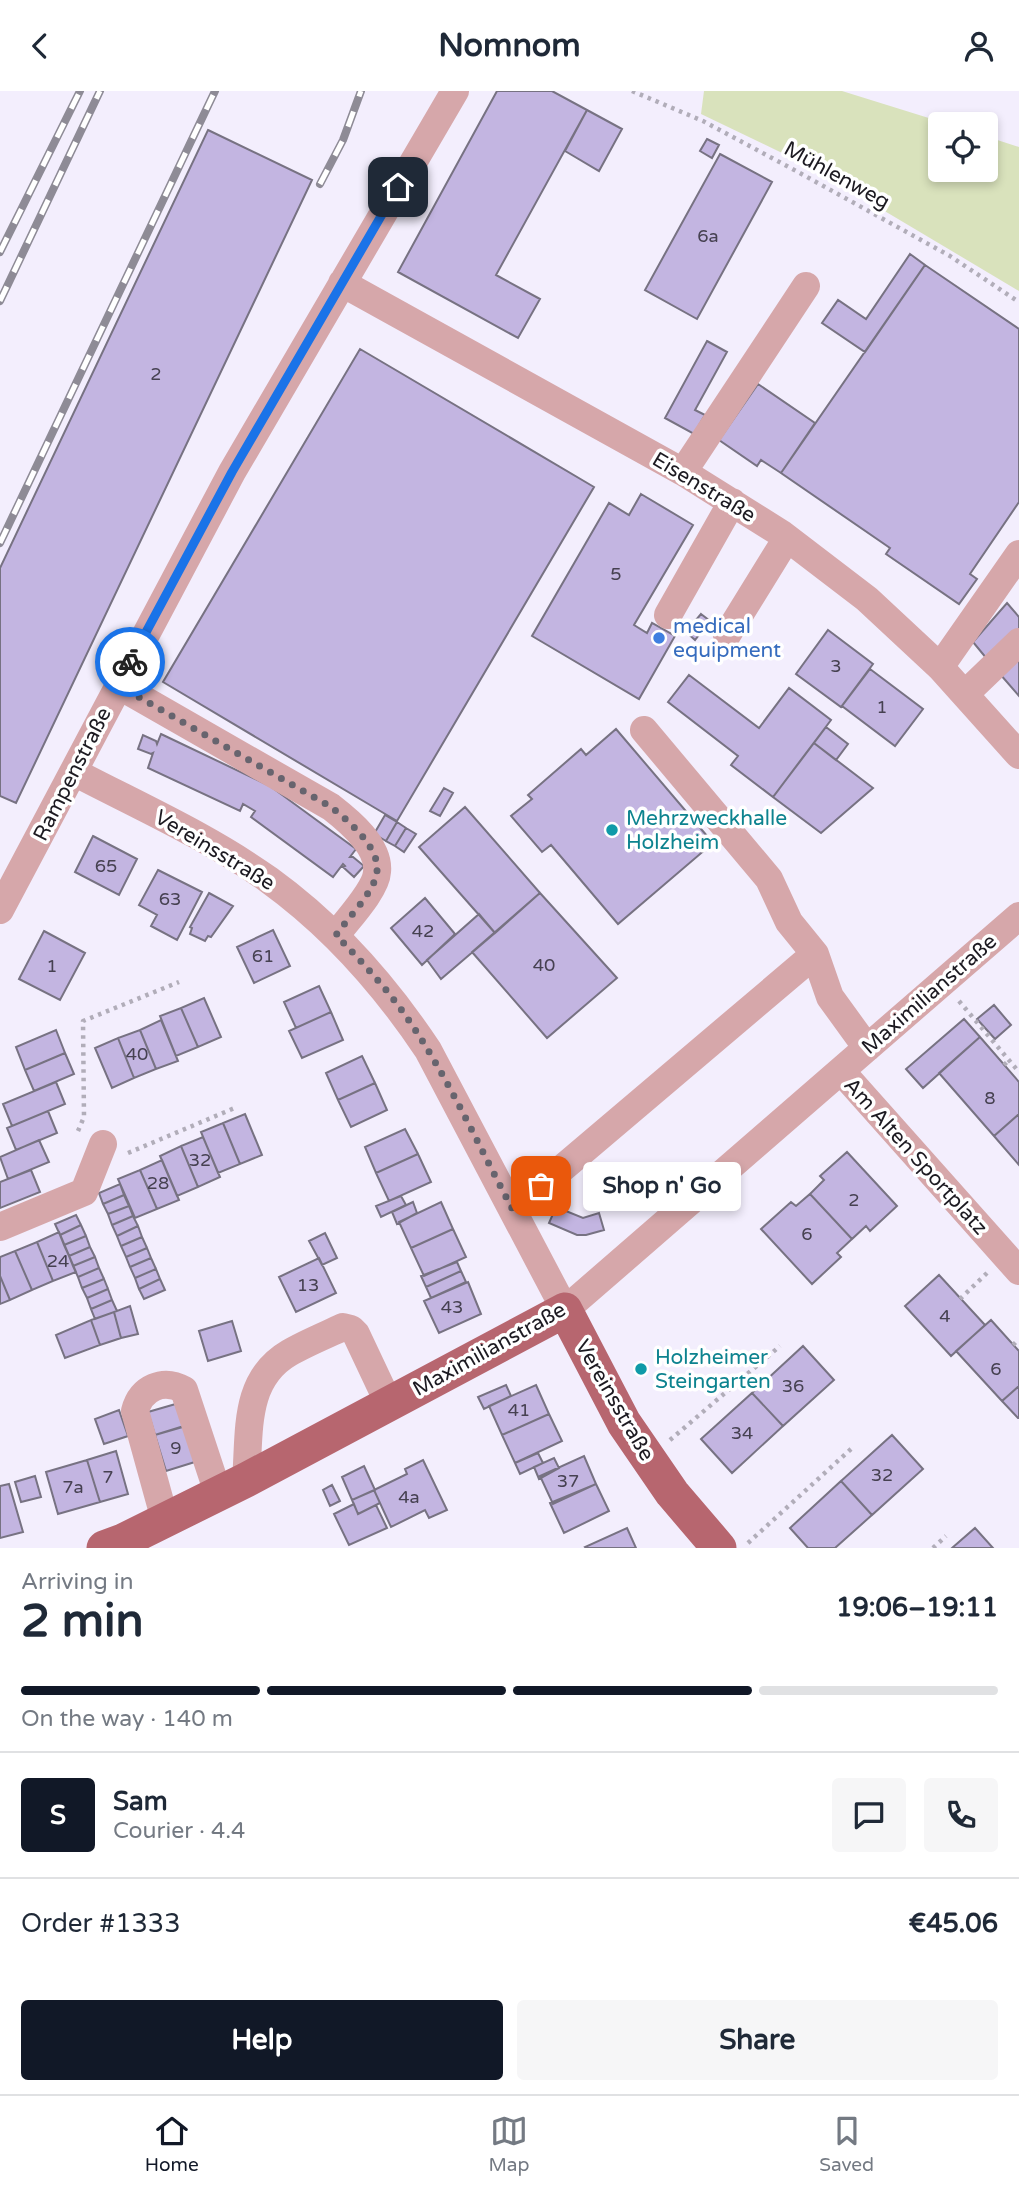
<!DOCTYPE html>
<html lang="en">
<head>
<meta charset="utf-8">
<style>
	body { margin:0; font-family:"Varela Round",sans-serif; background:#f6f6f7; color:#1f2937; height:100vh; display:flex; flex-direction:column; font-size:26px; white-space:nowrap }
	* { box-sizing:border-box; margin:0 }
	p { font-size:23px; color:#747a83 }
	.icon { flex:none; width:38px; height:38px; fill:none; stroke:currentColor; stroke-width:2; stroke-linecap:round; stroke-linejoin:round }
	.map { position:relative; height:1457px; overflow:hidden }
	.sheet { display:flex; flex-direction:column; background:#fff; flex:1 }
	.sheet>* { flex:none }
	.fabs { position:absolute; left:928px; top:21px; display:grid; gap:14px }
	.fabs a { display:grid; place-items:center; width:70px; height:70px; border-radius:7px; background:#fff; box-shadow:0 4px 10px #0003; font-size:35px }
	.pin { position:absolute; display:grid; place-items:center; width:60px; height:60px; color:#fff; margin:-30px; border-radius:14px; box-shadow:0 4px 10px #0006 }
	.courier { position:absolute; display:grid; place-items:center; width:70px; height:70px; margin:-35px; border:5px solid #1a73e8; border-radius:50%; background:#fff; color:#222; box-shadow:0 2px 9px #0007 }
	.bubble { position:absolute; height:49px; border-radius:7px; background:#fff; box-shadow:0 4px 10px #0003; font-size:23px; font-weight:700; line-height:49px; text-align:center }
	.headline em { font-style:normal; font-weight:700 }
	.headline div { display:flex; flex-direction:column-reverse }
	.headline { display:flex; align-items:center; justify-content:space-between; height:119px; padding:0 21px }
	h1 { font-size:46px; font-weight:700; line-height:52px }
	.bar { display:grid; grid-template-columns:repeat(4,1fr); gap:10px 7px; align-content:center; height:84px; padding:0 21px }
	.bar i { height:9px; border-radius:5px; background:#e0e1e3 }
	.bar .current { background:#111827 }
	.bar p { grid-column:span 4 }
	.line { display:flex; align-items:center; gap:18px; padding:0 21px; border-top:2px solid #e0e1e3 }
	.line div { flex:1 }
	.round { display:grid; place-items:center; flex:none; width:74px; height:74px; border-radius:7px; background:#f6f6f7 }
	.action { display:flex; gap:14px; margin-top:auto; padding:14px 21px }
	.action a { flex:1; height:80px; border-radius:7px; background:#111827; color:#fff; font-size:28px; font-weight:700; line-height:80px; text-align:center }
	.action a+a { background:#f6f6f7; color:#1f2937 }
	header { display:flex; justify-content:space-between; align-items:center; height:91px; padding:0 21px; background:#fff; font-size:32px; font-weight:700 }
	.dock { display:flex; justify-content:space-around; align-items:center; height:98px; border-top:2px solid #e0e1e3; background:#fff; font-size:19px; color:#747a83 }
	.dock a { display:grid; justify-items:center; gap:4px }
	.dock .current { color:#111827 }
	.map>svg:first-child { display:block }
	.green { fill:#d9e2bc }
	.building { fill:#c3b5e1; stroke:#777282; stroke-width:2 }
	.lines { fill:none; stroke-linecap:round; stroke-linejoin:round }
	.path { stroke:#b1adb9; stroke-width:4.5; stroke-dasharray:3.5 5; stroke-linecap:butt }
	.minor { stroke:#d6a7aa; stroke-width:28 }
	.major { stroke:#b7666f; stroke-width:35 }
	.rail-casing { stroke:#8e8b96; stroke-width:8 }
	.rail { stroke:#fff; stroke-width:5; stroke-dasharray:16; stroke-linecap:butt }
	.done { stroke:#67646e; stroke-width:7; stroke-dasharray:0 12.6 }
	.route { stroke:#1a73e8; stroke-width:9 }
	.shop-dot { fill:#3f7fe0; stroke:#fff; stroke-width:2.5 }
	.culture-dot { fill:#0f9aa8; stroke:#fff; stroke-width:2.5 }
	.labels { text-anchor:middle; stroke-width:7; stroke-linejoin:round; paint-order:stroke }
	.number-label { font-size:18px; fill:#464151 }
	.street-label { font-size:21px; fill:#1c1a21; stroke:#fff }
	.shop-label { font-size:21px; fill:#366cbe; stroke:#fff; text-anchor:start }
	.culture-label { font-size:21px; fill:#0d838f; stroke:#fff; text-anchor:start }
</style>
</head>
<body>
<header><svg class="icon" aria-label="back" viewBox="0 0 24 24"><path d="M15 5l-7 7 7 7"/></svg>Nomnom<svg class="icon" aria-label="person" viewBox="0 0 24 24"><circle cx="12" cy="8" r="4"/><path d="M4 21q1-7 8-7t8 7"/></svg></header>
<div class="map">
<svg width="1019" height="1457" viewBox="0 0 1019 1457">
	<rect width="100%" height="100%" fill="#f3eefd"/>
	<path class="green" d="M704,0H842L948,33H940V79H985V45L1019,56V200L809,75L701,23Z"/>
	<path class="building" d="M497,0H552L587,19L496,184L540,208L518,247L398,181Z
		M587,19L622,38L599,80L565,60Z
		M208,39L312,89L16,712L0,705V477Z
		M707,48L719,54L712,67L700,60Z
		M720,63L772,91L697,228L645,199Z
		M910,163L925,174L865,261L822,232L838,209L866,228Z
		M925,174L1019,238V411L970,483L977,488L959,513L886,463L890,457L781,382Z
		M707,250L727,261L695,319L705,324L694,343L665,327Z
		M360,258L594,396L397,730L163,591Z
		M758,293L815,332L781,382L761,369L757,375L719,349Z
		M641,403L693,434L634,534L647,542L652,532L675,545L639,608L532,545L609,412L629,424Z
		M1007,512L1019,526V541L987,568L973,551Z
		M701,523L710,530L695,549L686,541Z
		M828,539L873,573L841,616L796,583Z
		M1019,566V605L1000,583Z
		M870,578L923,618L895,655L842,615Z
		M689,584L759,637L789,597L831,629L773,706L731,674L738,665L668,611Z
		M826,636L848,653L836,669L814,652Z
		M616,638L713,752L618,833L551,754L542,761L511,725L532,708L528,704L581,658L586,664Z
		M161,643L270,695L356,758L350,766H353L364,775L354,786L343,776L345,775L343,773L333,786L251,726L255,720L243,713L240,720L148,677L153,662L151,663L138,658L143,644L156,650L157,653Z
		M814,652L873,697L821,742L773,706Z
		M444,697L453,702L440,725L430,720Z
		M465,716L540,802L495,842L419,756Z
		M385,724L397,731L386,750L374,743Z
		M397,731L406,737L395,755L386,750Z
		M406,737L416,743L404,761L395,755Z
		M93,745L137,768L119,804L75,781Z
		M158,779L202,801L177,849L151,835L157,824L139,814Z
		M209,802L233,815L211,846L208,845L205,850L190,843L192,837L190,836Z
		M540,802L617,887L547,947L472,861Z
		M425,807L455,843L422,874L391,837Z
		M479,823L495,842L441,888L427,869Z
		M273,839L290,875L254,892L237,856Z
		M44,840L85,862L60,909L19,888Z
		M319,895L331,921L296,937L284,911Z
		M204,907L221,946L198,956L181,917Z
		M994,914L1011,934L995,948L977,928Z
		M181,917L198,956L176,965L160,925Z
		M331,921L343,949L302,967L289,940Z
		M964,928L980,946L923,997L906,978Z
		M161,929L178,970L156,978L140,939Z
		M56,939L65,962L25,979L16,956Z
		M140,939L156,978L134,987L118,947Z
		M980,946L1019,991V1023L994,1045L939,982Z
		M118,947L134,987L112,997L95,957Z
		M65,962L74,983L34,1000L25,979Z
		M362,965L375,992L338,1009L326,982Z
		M56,991L65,1013L12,1035L3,1013Z
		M375,992L387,1019L351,1036L338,1009Z
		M48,1020L57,1042L16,1059L7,1037Z
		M245,1023L262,1064L240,1073L223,1032Z
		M1019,1023V1074L994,1045Z
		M223,1032L240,1073L218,1082L201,1041Z
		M405,1038L418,1063L376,1082L365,1056Z
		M203,1046L220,1086L198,1096L181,1055Z
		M39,1049L49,1071L8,1088L0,1066Z
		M181,1055L198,1096L177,1105L160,1065Z
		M847,1061L897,1115L870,1140L866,1135L852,1148L810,1103L824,1089L820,1085Z
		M418,1063L431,1091L389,1110L376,1082Z
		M162,1069L179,1109L157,1118L140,1079Z
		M31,1079L40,1101L0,1117V1091Z
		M140,1079L157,1118L135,1127L118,1088Z
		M120,1093L124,1104L103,1113L99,1102Z
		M810,1103L852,1148L837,1162L841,1166L812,1193L761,1138L791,1111L796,1115Z
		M124,1104L129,1115L108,1123L103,1113Z
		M401,1105L406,1114L381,1126L376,1115Z
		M413,1111L417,1122L397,1133L392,1121Z
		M441,1111L453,1138L411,1157L399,1131Z
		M129,1115L133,1125L112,1134L108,1123Z
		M556,1116L583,1127L599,1122L604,1139L586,1144H577L549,1132Z
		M76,1124L81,1134L60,1144L55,1133Z
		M133,1125L138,1135L117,1145L112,1134Z
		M81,1134L86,1145L64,1154L60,1144Z
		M138,1135L142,1146L121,1155L117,1145Z
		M453,1138L466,1166L424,1185L411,1157Z
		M59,1141L76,1181L53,1190L37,1151Z
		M325,1142L337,1167L322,1174L309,1150Z
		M86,1145L90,1156L69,1165L64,1154Z
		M142,1146L147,1157L126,1166L121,1155Z
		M37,1151L53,1190L32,1199L15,1160Z
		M90,1156L95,1166L73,1175L69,1165Z
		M147,1157L151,1167L130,1176L126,1166Z
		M15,1160L32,1199L10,1209L0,1185V1166Z
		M95,1166L99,1177L78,1186L73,1175Z
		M151,1167L156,1178L135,1187L130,1176Z
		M319,1167L336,1202L296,1221L279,1186Z
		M457,1171L461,1180L426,1196L421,1185Z
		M99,1177L104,1188L82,1197L78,1186Z
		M156,1178L160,1188L139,1198L135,1187Z
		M461,1180L466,1191L431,1207L426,1196Z
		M939,1184L985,1234L951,1265L905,1215Z
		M0,1185L10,1209L0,1213Z
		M104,1188L108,1198L87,1207L82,1197Z
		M160,1188L165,1199L144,1208L139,1198Z
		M468,1191L481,1223L439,1242L424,1210Z
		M108,1198L112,1209L91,1218L87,1207Z
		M112,1209L117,1220L95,1228L91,1218Z
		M130,1215L138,1243L121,1247L114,1221Z
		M114,1221L121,1247L100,1254L91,1229Z
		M91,1229L100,1254L65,1267L56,1244Z
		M991,1229L1019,1260V1295L1002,1310L956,1260Z
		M232,1230L241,1260L208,1270L199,1240Z
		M803,1255L834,1289L783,1335L752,1302Z
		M506,1294L511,1305L484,1318L478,1306Z
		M536,1294L549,1323L502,1344L489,1315Z
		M1019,1295V1327H1018L1002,1310Z
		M752,1302L783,1335L732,1382L701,1348Z
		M179,1312L186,1335L155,1344L148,1321Z
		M119,1319L128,1345L104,1353L95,1328Z
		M549,1323L562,1350L515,1372L502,1344Z
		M187,1334L198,1370L166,1380L155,1344Z
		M892,1344L923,1378L872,1424L841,1390Z
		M116,1360L128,1403L100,1411L87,1369Z
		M538,1362L543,1372L520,1383L515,1372Z
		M584,1365L596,1393L553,1413L540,1385Z
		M554,1367L559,1377L539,1388L534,1376Z
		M87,1369L100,1411L58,1423L46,1381Z
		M423,1369L447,1419L429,1427L425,1419L391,1436L374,1399L407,1383L405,1378Z
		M364,1375L375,1399L352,1409L342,1386Z
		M35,1385L41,1406L21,1411L15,1391Z
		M841,1390L872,1424L835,1457H808L790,1437Z
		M9,1393L23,1441L0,1447V1395Z
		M596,1393L609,1420L564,1442L550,1412Z
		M332,1394L340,1410L330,1415L323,1399Z
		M374,1399L380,1412L358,1423L352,1409Z
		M354,1413L358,1423L376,1414L387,1437L349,1454L334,1423Z
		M627,1437L636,1457H586L585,1456Z
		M975,1437L993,1457H952Z"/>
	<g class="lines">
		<path class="path" d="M632,0L703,30L798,81L950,165L1019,211
			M959,910L1019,981
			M1004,974L1009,969
			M78,1040L84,1026L83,930L179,891
			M128,1062L237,1016
			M960,1208L987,1182
			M1013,1254L1019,1248
			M670,1349L780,1255
			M748,1452L851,1358
			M933,1457L946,1445"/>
		<path class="minor" d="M342,192L683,381L782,443L867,508L940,576L1019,664
			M683,381L806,195
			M668,524L732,411
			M727,544L787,447
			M940,576L1019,463
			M118,594L331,716C349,730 380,755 377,781C376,799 347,829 336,844
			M965,603L1019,551
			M644,639L769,788L789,831L815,863L830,906L867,957
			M74,681C139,715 209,746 269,789C334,836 384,893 428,959L565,1219L1019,825
			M0,819L232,381L455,0
			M841,980L1019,1180
			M513,1119L815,863
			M0,1136L84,1101L103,1053
			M246,1389C250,1341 243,1289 289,1262C306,1252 326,1244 343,1236L351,1238L356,1243L389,1313
			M165,1429L135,1320C141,1297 163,1287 184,1299L218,1402"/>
		<path class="major" d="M104,1457L123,1450L246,1389L565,1219L624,1332L672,1402L719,1457"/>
		<g class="rail-casing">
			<path id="rail" d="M320,93L343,49L361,0
				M0,161L80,0
				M0,210L100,0
				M0,452L215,0"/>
		</g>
		<use href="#rail" class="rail"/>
	</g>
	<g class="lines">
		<path class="done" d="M130,571L118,594L331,716C348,729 380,757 377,780C376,799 347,828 336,844C359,868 383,893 403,921C446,981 478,1054 513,1119L541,1095"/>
		<path class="route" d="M130,571L232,381L398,96"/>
	</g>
	<circle class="shop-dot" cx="659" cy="547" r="7"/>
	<g class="culture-dot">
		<circle cx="612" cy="739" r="7"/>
		<circle cx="641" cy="1278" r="7"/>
	</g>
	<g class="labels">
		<g class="number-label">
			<text x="708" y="151">6a</text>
			<text x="156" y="289">2</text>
			<text x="616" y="489">5</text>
			<text x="836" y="581">3</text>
			<text x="882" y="622">1</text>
			<text x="106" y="781">65</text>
			<text x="170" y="814">63</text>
			<text x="423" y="846">42</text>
			<text x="263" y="871">61</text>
			<text x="544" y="880">40</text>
			<text x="52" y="881">1</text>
			<text x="137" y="969">40</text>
			<text x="990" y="1013">8</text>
			<text x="200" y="1075">32</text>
			<text x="158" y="1098">28</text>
			<text x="854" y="1115">2</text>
			<text x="807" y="1149">6</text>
			<text x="58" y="1176">24</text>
			<text x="308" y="1200">13</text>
			<text x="452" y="1222">43</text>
			<text x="945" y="1231">4</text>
			<text x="996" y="1284">6</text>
			<text x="793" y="1301">36</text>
			<text x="519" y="1325">41</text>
			<text x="742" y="1348">34</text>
			<text x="176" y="1363">9</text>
			<text x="882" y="1390">32</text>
			<text x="108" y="1392">7</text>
			<text x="568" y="1396">37</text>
			<text x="73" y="1402">7a</text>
			<text x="409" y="1412">4a</text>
		</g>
		<g class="street-label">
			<text transform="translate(837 84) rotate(29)" y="7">Mühlenweg</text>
			<text transform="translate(704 396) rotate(31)" y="7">Eisenstraße</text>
			<text transform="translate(72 683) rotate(-63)" y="7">Rampenstraße</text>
			<text transform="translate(215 759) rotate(31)" y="7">Vereinsstraße</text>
			<text transform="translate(929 903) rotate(-41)" y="7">Maximilianstraße</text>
			<text transform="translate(916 1065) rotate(48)" y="7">Am Alten Sportplatz</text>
			<text transform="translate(489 1258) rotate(-29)" y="7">Maximilianstraße</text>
			<text transform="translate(615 1309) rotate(60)" y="7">Vereinsstraße</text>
		</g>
		<g class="shop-label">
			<text x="673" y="542">medical<tspan x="673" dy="24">equipment</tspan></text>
		</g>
		<g class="culture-label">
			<text x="626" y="734">Mehrzweckhalle<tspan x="626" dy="24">Holzheim</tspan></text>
			<text x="655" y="1273">Holzheimer<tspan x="655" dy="24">Steingarten</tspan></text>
		</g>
	</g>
</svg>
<div class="fabs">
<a><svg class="icon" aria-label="locate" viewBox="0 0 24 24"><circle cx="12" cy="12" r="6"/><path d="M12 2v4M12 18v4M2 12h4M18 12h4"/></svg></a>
</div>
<div class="pin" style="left:541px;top:1095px;background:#ea580c"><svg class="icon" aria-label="bag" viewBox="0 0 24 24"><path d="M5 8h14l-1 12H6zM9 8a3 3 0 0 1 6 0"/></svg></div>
<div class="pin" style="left:398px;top:96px;background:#1f2937"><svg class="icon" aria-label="home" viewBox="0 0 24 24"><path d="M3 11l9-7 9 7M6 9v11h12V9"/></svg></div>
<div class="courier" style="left:130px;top:571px"><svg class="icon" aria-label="bike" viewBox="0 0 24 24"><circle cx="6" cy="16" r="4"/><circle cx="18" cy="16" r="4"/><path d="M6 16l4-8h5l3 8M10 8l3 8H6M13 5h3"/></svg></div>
<div class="bubble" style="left:583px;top:1071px;width:158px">Shop n' Go</div>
</div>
<section class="sheet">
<div class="headline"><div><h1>2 min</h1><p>Arriving in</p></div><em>19:06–19:11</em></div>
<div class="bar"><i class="current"></i><i class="current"></i><i class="current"></i><i></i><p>On the way · 140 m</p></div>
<div class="line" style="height:126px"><b class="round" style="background:#111827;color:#fff">S</b><div><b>Sam</b><p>Courier · 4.4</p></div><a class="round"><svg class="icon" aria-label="chat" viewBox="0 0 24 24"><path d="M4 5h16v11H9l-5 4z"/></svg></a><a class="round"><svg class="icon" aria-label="phone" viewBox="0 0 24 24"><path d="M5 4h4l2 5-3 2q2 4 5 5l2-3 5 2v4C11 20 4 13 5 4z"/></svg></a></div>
<div class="line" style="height:91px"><div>Order #1333</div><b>€45.06</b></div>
<div class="action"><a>Help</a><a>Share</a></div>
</section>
<nav class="dock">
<a class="current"><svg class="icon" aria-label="home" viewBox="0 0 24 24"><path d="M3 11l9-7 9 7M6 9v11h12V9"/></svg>Home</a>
<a><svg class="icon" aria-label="map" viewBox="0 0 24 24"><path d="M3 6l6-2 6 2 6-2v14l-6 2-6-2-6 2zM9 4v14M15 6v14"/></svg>Map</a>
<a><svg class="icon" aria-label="saved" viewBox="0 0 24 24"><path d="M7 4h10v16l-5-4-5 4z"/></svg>Saved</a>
</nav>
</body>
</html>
